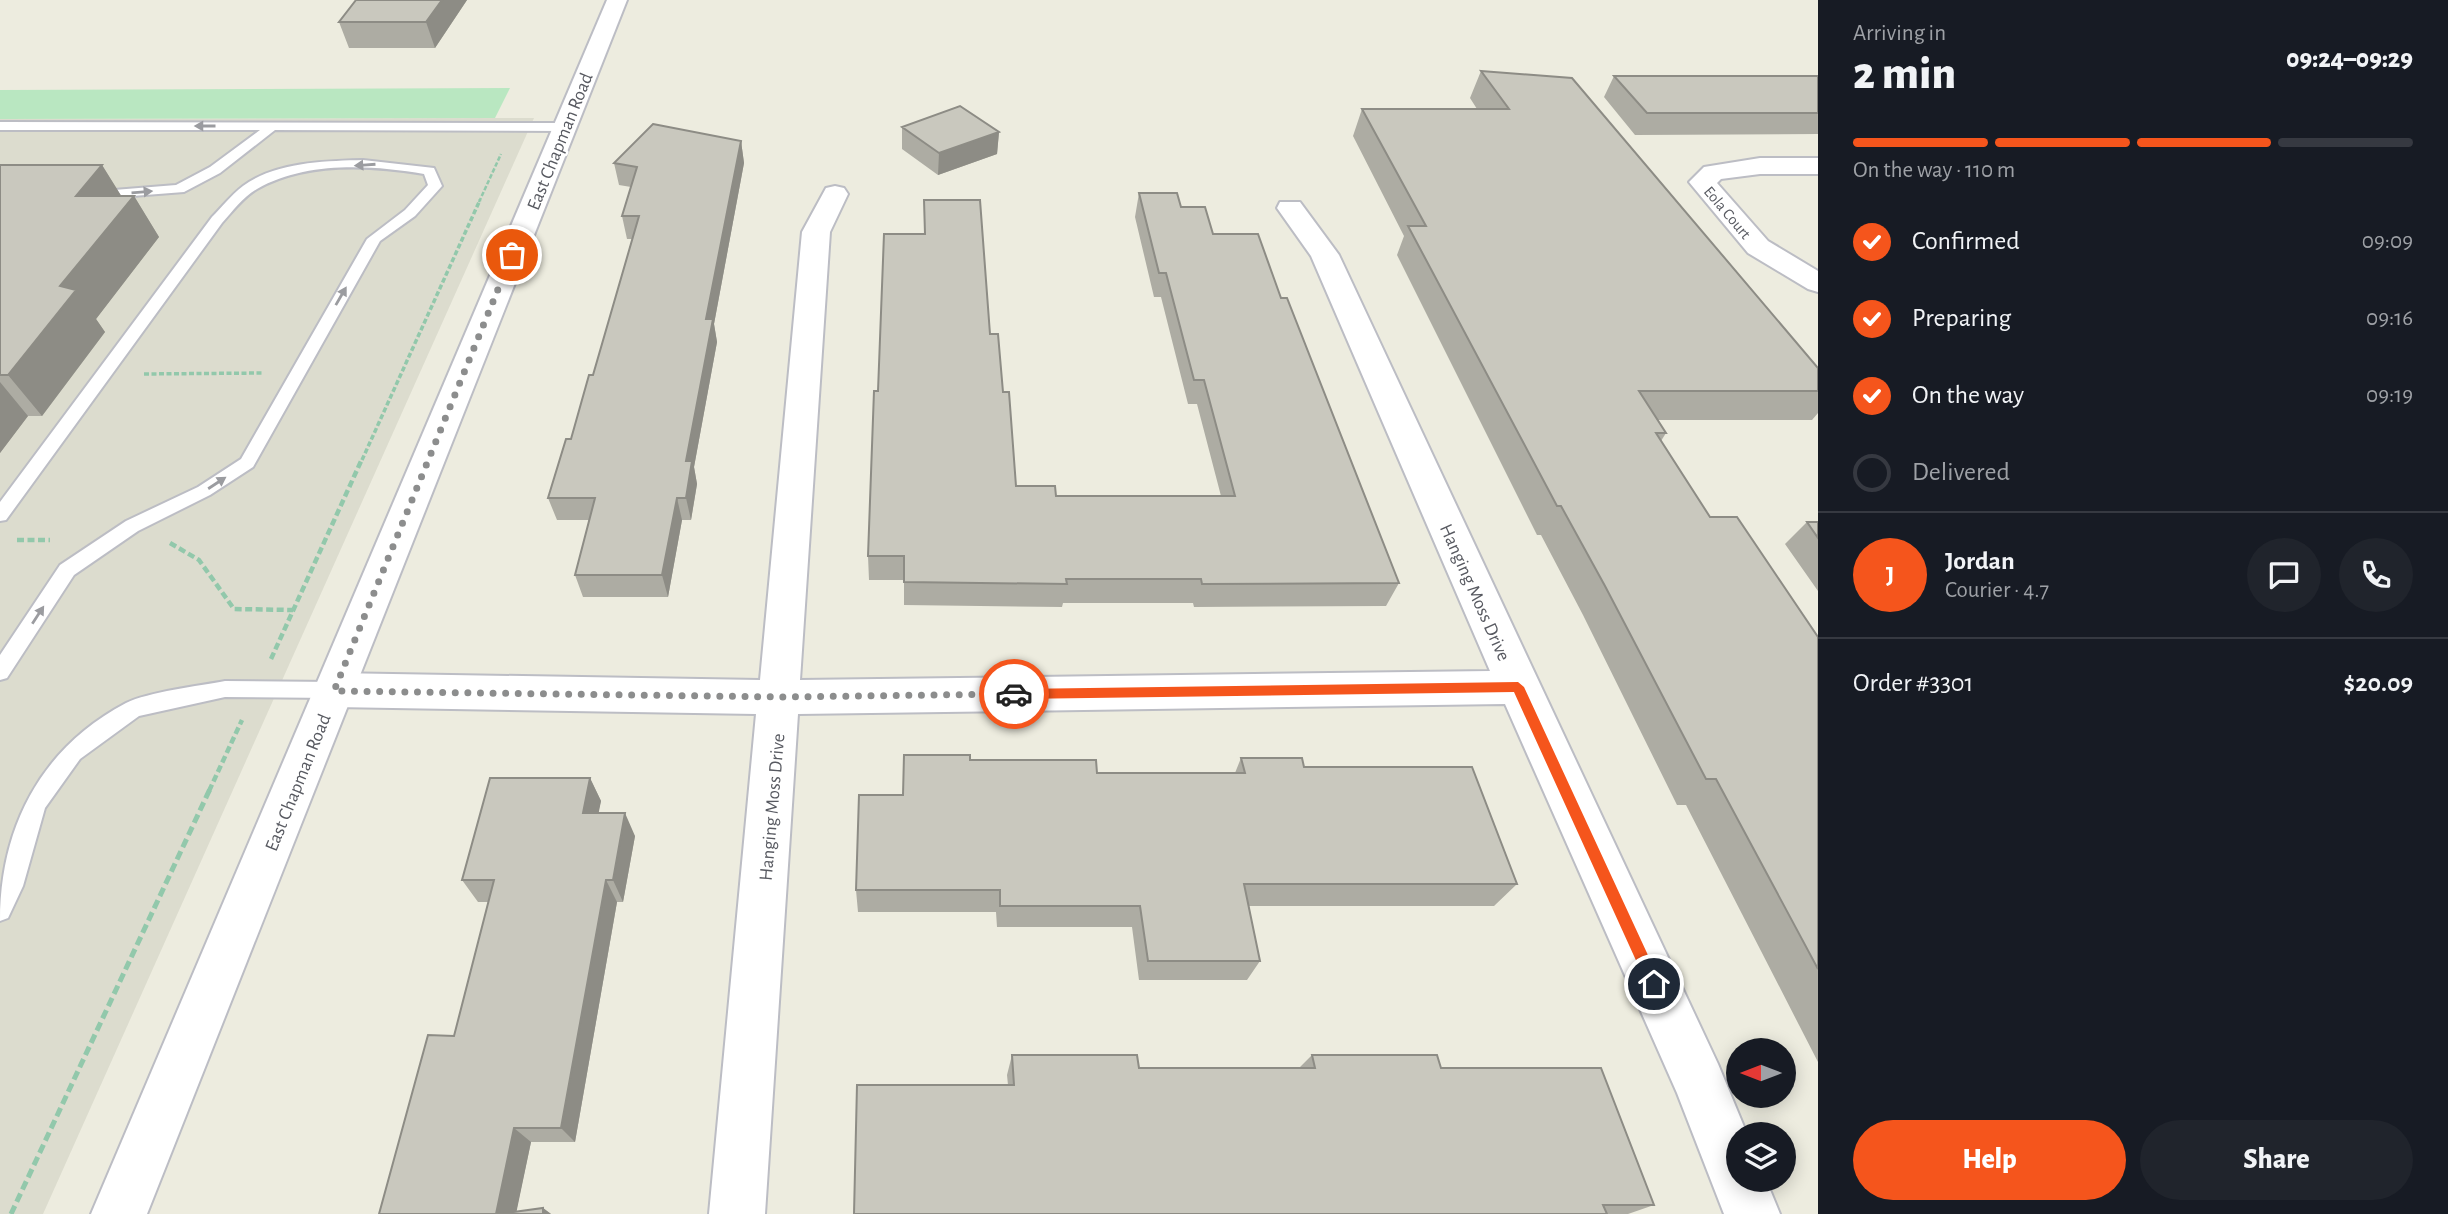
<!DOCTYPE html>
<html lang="en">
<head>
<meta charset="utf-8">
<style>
	body { margin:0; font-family:"Alegreya Sans",sans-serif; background:#20242c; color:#f1f3f6; height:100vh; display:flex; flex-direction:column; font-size:26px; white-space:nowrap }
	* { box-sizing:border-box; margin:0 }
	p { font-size:23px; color:#9ea1a6 }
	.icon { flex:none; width:38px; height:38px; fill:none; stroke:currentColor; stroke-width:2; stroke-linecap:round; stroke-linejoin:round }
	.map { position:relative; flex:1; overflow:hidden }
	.side { display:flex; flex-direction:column; background:#171b24; width:630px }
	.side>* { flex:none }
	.needle { width:46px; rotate:270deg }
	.controls { position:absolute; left:1726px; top:1038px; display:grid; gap:14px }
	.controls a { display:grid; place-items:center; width:70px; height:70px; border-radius:50%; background:#171b24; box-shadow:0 4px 18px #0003; font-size:35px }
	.pin { position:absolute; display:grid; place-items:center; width:60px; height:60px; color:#fff; margin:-30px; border:4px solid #fff; border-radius:50%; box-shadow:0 2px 7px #0007 }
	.courier { position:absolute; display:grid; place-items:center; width:70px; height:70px; margin:-35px; border:5px solid #f5551c; border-radius:50%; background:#fff; color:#222; box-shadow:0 2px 9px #0007 }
	.overview em { font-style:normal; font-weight:800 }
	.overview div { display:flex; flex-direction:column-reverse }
	.overview { display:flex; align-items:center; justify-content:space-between; height:119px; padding:0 35px }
	h1 { font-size:46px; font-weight:800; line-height:52px }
	.bar { display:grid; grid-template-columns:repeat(4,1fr); gap:10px 7px; align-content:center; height:84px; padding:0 35px }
	.bar i { height:9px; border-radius:5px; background:#363941 }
	.bar .active { background:#f5551c }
	.bar p { grid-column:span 4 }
	.line { display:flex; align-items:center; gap:18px; padding:0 35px; border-top:2px solid #363941 }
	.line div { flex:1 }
	.round { display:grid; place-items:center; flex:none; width:74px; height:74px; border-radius:37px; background:#20242c }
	ol { padding:0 35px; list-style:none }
	li { display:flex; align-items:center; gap:21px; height:77px }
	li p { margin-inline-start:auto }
	li .icon { padding:7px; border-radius:50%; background:#f5551c; color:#fff; stroke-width:4 }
	li:last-child { color:#9ea1a6 }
	li i { width:38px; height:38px; border:4px solid #363941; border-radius:50% }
	.cta { display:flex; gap:14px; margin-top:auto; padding:14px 35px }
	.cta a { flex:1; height:80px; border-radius:42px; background:#f5551c; color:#fff; font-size:28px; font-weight:800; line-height:80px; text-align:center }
	.cta a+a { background:#20242c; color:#f1f3f6 }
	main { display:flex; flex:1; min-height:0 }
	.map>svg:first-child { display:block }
	.education { fill:#dcdcce }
	.green { fill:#b9e7c1 }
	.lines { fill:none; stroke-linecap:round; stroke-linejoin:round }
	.service-casing { stroke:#bcbdc4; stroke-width:4 }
	.minor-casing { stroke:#bcbdc4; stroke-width:4 }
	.tertiary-casing { stroke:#bcbdc4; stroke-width:4 }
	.path-far3 { stroke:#92c8ab; stroke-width:2.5; stroke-dasharray:4.5 2; stroke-linecap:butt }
	.path-far2 { stroke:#92c8ab; stroke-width:3.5; stroke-dasharray:5 2.5; stroke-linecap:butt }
	.path-far1 { stroke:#92c8ab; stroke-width:4.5; stroke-dasharray:7 3.5; stroke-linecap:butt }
	.path { stroke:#92c8ab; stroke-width:5; stroke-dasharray:9 4.5; stroke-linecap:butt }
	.service { fill:#fff; fill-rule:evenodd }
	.minor { fill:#fff; fill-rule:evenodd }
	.tertiary { fill:#fff; fill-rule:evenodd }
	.wall { fill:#adaca3 }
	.shaded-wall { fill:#8d8c85 }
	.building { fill:#c9c8be; stroke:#8d8c85; stroke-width:2 }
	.oneway { fill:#9b9ca0 }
	.route { fill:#f5551c }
	.done { stroke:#8c8d8d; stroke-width:7; stroke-dasharray:0 12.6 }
	.labels { text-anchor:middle; stroke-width:5; stroke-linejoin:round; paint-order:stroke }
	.far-street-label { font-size:16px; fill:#585a61; stroke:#fff }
	.street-label { font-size:19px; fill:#585a61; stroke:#fff }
</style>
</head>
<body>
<main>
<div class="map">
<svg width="1818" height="1214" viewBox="0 0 1818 1214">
	<rect width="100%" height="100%" fill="#edecdf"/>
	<path class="education" d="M534,118L43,1214H0V119Z"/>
	<path class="green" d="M510,88L495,118L0,119V90Z"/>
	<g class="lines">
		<g class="service-casing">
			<path id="service" d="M0,122L565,123L571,127L565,131L275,130L220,173L184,192L94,199L87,195L89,192L176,185L210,167L260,130H0Z
				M363,160L434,168L442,186L415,216L380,241L253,467L210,495L138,531L74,575L7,678L0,680V655L60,565L126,521L198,487L241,459L367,239L405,210L428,185L424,174C371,165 306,161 257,189C243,197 233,211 222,223L6,520L0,521V502L212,217C222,207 231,195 243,186C275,162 325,161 363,160Z
				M225,681L334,682L341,684L344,690L341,696L334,698L225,697L139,716L80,759L45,808L23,886L8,918L0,921C0,827 41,748 126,703C148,692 199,686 225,681Z"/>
		</g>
		<g class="minor-casing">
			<path id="minor" d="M1760,158H1818V174H1760L1721,179L1717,183L1768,241L1818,271V292L1808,289L1748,253L1689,182L1704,167Z
				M835,186L844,188L848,194L830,232L800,680L1490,671L1311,256L1277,208L1280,202H1300L1339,255L1718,1064L1747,1134H1738V1180H1766L1780,1214H1724L1677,1093L1505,704L798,714L765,1214H709L756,714L334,707L320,702L314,690L320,678L334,673L760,680L802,232L826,188Z"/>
		</g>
		<g class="tertiary-casing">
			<path id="tertiary" d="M607,0H627L147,1214H91Z"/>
		</g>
		<path class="path-far3" d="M479,202L501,154"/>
		<path class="path-far2" d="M144,374L262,373
			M362,460L480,200"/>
		<path class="path-far1" d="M17,540H50
			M170,543L199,560L234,609L293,610
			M271,659L362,459
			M209,791L242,720"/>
		<path class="path" d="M11,1214L210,789"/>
		<use href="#service" class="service"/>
		<use href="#minor" class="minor"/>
		<use href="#tertiary" class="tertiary"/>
	</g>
	<path class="wall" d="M356,0H467L435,48H349L339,22Z
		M1481,71L1818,368V413L1812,420H1658L1666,433L1661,441L1710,517L1818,637V1062L1686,805H1677L1583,615L1541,535H1537L1397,255L1404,236L1353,136L1362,109H1477L1470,98Z
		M1614,76H1818V134L1635,135L1604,97Z
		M902,127L999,132L997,154L938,175L902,149Z
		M741,141L744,163L714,324L717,342L694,467L697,484L691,520H682L668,597H583L575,575L589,520H557L548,498L571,439L593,375L632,239H627L622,216L631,187L619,185L614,163Z
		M0,165H102L121,196H134L159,237L96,319L105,332L42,416H28L0,453Z
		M1139,193L1181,207L1213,234L1281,298L1399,583L1386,606L1194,607L1193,603H1063L1062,607L904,605V580H869L868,556L878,391L924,234V200L990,334L1003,392L1016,486L1056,496H1221L1197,404H1188L1161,297H1154L1135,217Z
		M1807,522H1818V591L1785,544Z
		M1241,758L1304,767L1517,884L1494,906H1249L1260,961L1247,980H1139L1132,927H997L996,912H858L856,890L903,795L970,760L1097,773H1235Z
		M590,778L601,801L598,813L635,836L623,902H617L575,1142H531L516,1212L543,1208L551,1214H379L454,1036L489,902H478L462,880Z
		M1012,1055L1139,1068H1299L1312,1055L1441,1068L1654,1205L1628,1214H854L1008,1085L1007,1075Z"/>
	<path class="shaded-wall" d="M442,0H467L435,48L426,22Z
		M999,132L997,154L938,175L939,153Z
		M741,141L744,163L714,324L717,342L694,467L697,484L691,520L686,498V461L706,319Z
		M102,165L127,205L134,196L159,237L96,319L105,332L42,416L8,375L60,286L76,196Z
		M0,382L28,416L0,453Z
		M677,498L682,520L668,597L662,575Z
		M590,778L601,801L594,836L583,813Z
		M625,813L635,836L623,902L613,880Z
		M606,880L617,902L575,1142L561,1128Z
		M514,1128L531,1142L516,1214H496Z
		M543,1208L551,1214H543Z"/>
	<path class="building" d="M356,0H442L426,22H339Z
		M1481,71L1572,78L1818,368V391H1639L1666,433H1656L1710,517H1737L1818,637V969L1716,779H1706L1605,586L1561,506H1557L1408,226H1426L1362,109H1509Z
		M1614,76H1818V113H1647Z
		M960,106L999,132L939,153L902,127Z
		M653,124L741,141L706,319H713L686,461H692L686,498H677L662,575H575L595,498H548L566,439H571L589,375H593L639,216H622L637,167L614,163Z
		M0,165H102L76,196H134L60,286L76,290L8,375H0Z
		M1139,193H1177L1181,207H1205L1213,234H1258L1281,298H1287L1399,583L1202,584L1201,579H1066L1067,584L904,582V556H868L874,391H878L884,234H925L924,200H980L990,334H998L1003,392H1009L1016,486H1055L1056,496H1235L1204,380H1194L1166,273H1159Z
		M1807,522H1818V538Z
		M904,755H970V760H1096L1097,773H1245L1241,758H1302L1304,767H1472L1517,884H1244L1260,961H1148L1140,906H1000V890H856L859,795H903Z
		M490,778H590L583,813H625L613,880H606L561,1128H514L496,1214H379L428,1035L454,1036L494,880H462Z
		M1012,1055H1137L1139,1068H1315L1312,1055H1437L1441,1068H1601L1654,1205H1603L1607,1214H854L857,1085H1014Z
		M543,1208V1214H498Z"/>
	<defs><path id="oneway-solid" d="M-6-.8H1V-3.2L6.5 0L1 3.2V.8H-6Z" transform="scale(1.75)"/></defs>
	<g class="oneway">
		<use href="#oneway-solid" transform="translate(205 126) rotate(-180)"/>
		<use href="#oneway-solid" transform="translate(365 165) rotate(176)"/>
		<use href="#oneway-solid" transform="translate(142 192) rotate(-5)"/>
		<use href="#oneway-solid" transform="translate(341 296) rotate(-60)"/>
		<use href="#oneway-solid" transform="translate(217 483) rotate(-33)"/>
		<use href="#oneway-solid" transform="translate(38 615) rotate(-57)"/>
	</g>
	<path class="route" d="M1518,682L1524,687L1659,979V989H1649L1514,692L1014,699L1008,694L1014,689Z"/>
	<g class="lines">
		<path class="done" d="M512,255L334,691L780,697L1014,694"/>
	</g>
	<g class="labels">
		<g class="far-street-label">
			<text transform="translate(1728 212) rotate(50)" y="6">Eola Court</text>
		</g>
		<g class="street-label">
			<text transform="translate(559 141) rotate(-68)" y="7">East Chapman Road</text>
			<text transform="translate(1476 592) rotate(66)" y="7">Hanging Moss Drive</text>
			<text transform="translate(297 782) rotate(-68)" y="7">East Chapman Road</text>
			<text transform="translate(771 807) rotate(-85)" y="7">Hanging Moss Drive</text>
		</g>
	</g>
</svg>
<div class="controls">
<a><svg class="needle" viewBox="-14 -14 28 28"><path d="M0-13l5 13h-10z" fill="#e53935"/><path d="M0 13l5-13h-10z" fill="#9ea1a6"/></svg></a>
<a><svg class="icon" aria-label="layers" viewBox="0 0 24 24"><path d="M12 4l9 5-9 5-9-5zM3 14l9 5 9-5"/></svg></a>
</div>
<div class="pin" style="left:512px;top:255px;background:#ea580c"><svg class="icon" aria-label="bag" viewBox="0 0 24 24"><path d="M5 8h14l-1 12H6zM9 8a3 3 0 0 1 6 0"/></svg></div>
<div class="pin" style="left:1654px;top:984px;background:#1f2937"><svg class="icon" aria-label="home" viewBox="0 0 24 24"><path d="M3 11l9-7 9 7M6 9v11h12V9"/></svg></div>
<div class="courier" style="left:1014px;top:694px"><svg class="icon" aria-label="car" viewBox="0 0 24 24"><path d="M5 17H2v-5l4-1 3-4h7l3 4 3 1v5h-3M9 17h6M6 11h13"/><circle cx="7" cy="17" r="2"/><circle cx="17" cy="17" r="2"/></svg></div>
</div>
<section class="side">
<div class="overview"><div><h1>2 min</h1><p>Arriving in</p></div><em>09:24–09:29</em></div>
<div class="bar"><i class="active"></i><i class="active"></i><i class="active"></i><i></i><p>On the way · 110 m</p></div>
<ol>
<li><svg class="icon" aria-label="check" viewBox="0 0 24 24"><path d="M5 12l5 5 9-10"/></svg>Confirmed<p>09:09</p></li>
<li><svg class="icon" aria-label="check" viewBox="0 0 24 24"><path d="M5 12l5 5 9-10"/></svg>Preparing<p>09:16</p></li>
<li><svg class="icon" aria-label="check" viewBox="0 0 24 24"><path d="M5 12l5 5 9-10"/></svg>On the way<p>09:19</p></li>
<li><i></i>Delivered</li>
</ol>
<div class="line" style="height:126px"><b class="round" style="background:#f5551c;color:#fff">J</b><div><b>Jordan</b><p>Courier · 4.7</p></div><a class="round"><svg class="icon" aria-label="chat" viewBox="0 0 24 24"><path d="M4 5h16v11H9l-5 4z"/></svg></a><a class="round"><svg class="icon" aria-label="phone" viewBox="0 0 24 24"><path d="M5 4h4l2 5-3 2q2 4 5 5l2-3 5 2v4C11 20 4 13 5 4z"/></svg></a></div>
<div class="line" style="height:91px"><div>Order #3301</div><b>$20.09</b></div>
<div class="cta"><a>Help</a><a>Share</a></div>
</section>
</main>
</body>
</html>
